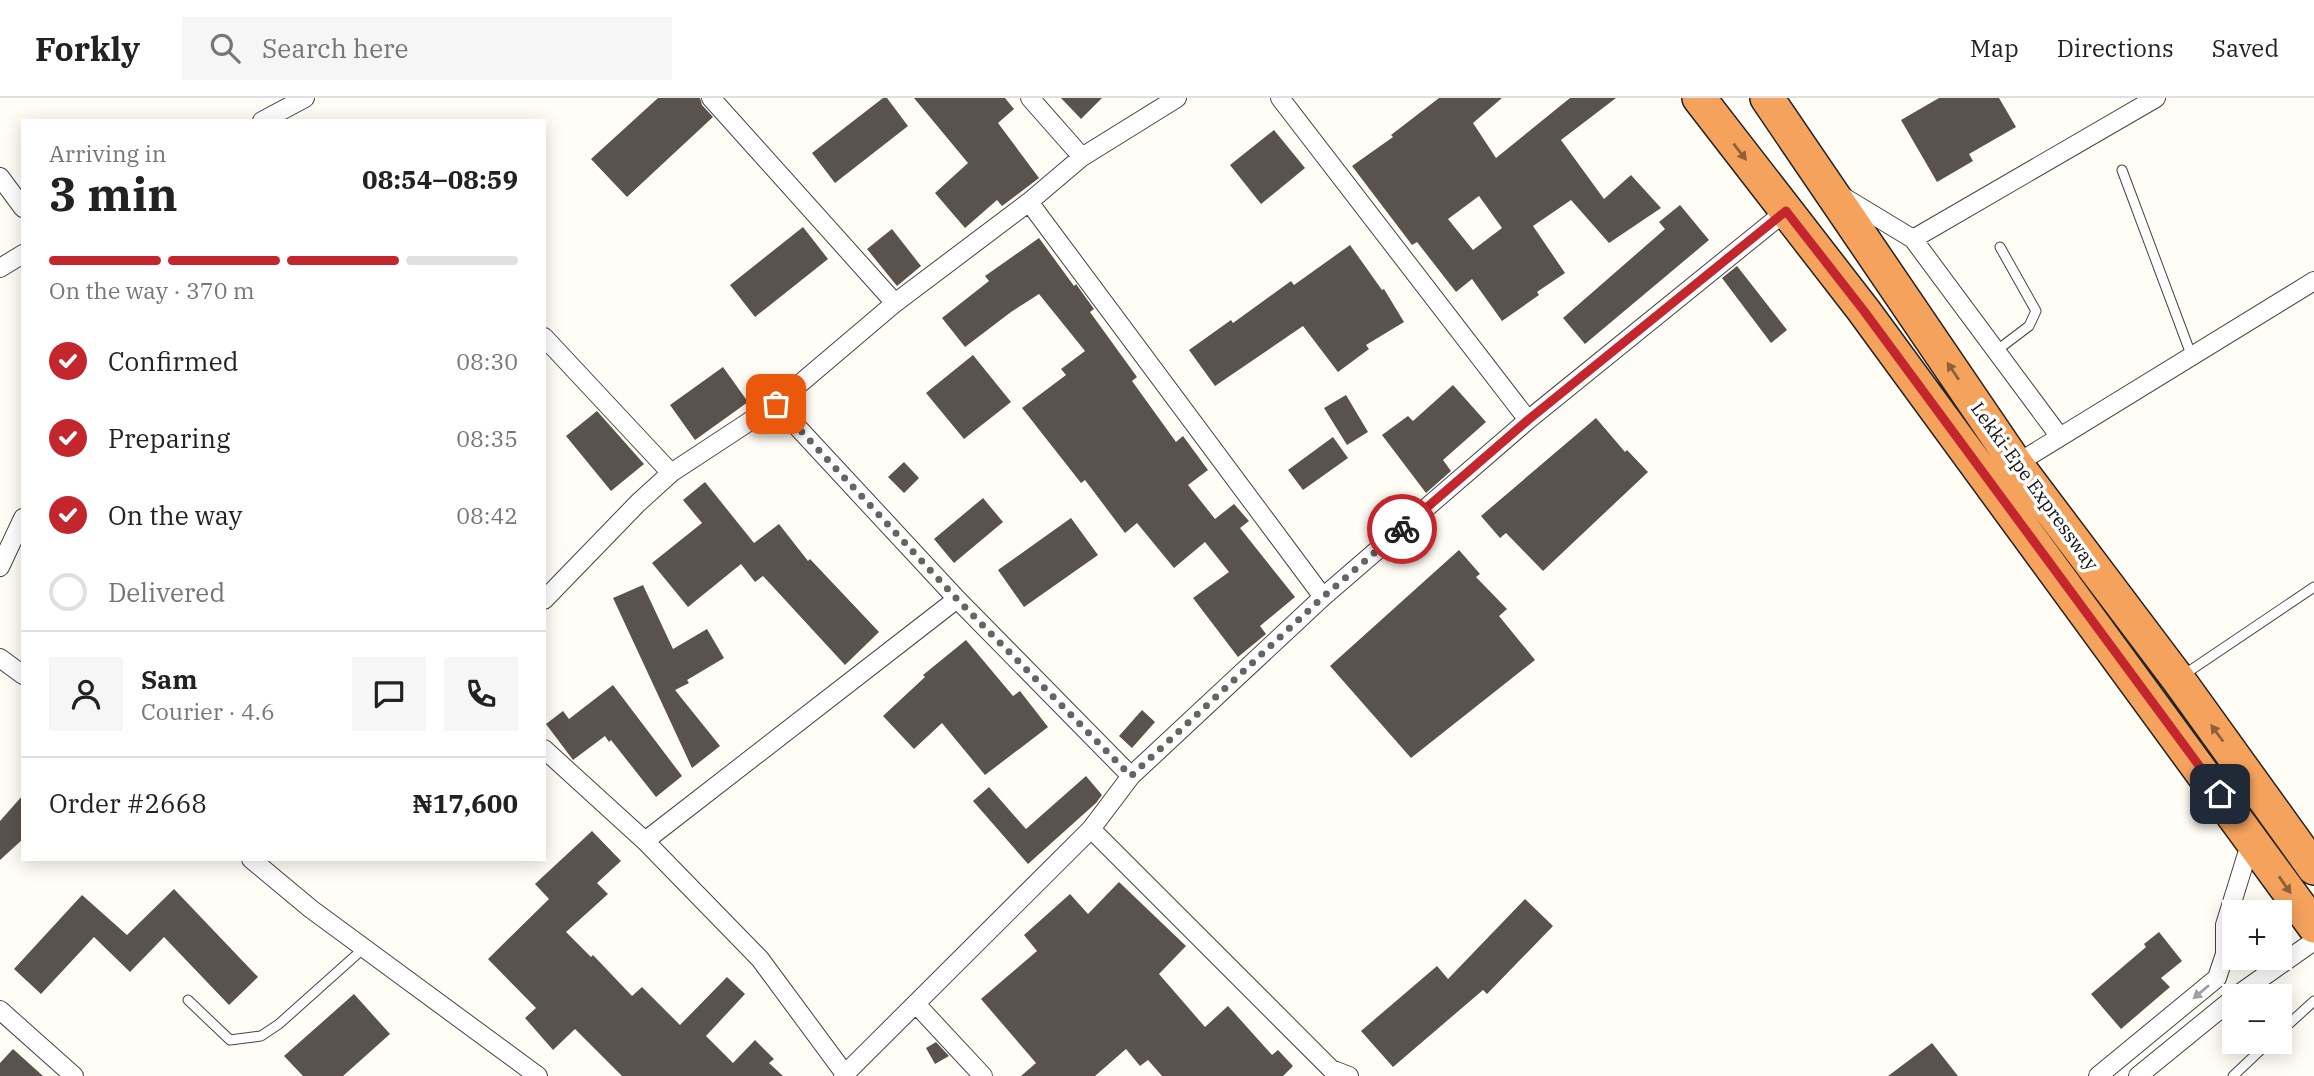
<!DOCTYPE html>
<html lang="en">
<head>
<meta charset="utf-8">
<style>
	body { margin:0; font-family:"IBM Plex Serif",serif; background:#f6f6f6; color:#222; height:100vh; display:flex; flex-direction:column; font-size:26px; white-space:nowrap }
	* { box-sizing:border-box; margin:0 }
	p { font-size:23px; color:#767676 }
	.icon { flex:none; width:38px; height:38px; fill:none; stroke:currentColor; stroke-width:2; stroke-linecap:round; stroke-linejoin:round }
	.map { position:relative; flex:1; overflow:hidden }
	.details { position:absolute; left:21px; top:21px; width:525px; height:742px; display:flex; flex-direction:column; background:#fff; border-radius:0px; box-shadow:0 4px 18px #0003 }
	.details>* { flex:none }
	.fabs { position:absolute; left:2222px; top:802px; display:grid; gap:14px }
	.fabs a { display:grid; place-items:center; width:70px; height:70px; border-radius:0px; background:#fff; box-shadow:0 4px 18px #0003; font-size:35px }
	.pin { position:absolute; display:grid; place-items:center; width:60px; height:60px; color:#fff; margin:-30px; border-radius:14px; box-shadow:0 4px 10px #0006 }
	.courier { position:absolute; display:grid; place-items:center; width:70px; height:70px; margin:-35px; border:5px solid #c4262e; border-radius:50%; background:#fff; color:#222; box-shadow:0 2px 9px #0007 }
	.summary em { font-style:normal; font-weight:700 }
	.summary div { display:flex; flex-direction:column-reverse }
	.summary { display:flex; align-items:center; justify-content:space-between; height:119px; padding:0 28px }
	h1 { font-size:46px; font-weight:700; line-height:52px }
	.bar { display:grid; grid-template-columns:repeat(4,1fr); gap:10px 7px; align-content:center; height:84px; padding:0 28px }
	.bar i { height:9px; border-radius:5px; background:#e0e0e0 }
	.bar .current { background:#c4262e }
	.bar p { grid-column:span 4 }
	.line { display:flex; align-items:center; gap:18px; padding:0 28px; border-top:2px solid #e0e0e0 }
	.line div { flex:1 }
	.round { display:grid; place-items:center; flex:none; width:74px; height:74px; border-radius:0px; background:#f6f6f6 }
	ol { padding:0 28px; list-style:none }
	li { display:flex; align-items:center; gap:21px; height:77px }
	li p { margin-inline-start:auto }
	li .icon { padding:7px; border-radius:50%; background:#c4262e; color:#fff; stroke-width:4 }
	li:last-child { color:#767676 }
	li i { width:38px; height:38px; border:4px solid #e0e0e0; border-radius:50% }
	header { display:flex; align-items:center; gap:42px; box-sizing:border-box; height:98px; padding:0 35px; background:#fff; border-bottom:2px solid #e0e0e0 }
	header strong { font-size:33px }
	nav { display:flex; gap:38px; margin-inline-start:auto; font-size:24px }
	.search { width:490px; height:63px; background:#f6f6f6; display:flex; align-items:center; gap:18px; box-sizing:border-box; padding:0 24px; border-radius:0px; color:#767676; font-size:26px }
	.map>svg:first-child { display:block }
	.building { fill:#5a524d; fill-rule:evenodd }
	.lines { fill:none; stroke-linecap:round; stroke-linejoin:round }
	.lane-casing { stroke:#444; stroke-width:11 }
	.street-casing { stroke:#444; stroke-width:20 }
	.highway-casing { stroke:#222; stroke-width:36 }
	.lane { stroke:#fff; stroke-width:9 }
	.street { stroke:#fff; stroke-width:18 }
	.highway { stroke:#f5a25d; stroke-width:33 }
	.oneway { fill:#8e613b }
	.oneway2 { fill:#a0a0a0 }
	.done { stroke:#646461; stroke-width:7; stroke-dasharray:0 12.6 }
	.route { stroke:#c4262e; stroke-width:9 }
	.labels { text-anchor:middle; stroke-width:7; stroke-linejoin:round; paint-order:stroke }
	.street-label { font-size:19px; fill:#111; stroke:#fff }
</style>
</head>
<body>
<header>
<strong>Forkly</strong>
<div class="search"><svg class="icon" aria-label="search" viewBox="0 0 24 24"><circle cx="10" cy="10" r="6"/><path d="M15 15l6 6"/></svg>Search here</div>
<nav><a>Map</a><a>Directions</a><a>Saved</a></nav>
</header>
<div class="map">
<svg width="2314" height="978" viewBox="0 0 2314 978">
	<rect width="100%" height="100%" fill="#fffdf5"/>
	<path class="building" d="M658,0H700L702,7L713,19L627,99L591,61Z
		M883,0H887L908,28L835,85L812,55Z
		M914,0H1005L1014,11L998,25L1039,80L1002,108L997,102L965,130L935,95L968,65Z
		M1061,0H1102L1081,21Z
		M1439,0H1502L1473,25L1496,60L1570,0H1616L1561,42L1604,101L1631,77L1661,110L1609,145L1571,102L1533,128L1565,175L1537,194L1539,197L1502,223L1472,181L1456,194L1417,144L1412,147L1352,68L1393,39L1391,37ZM1479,98L1502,130L1473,152L1448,121Z
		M1939,0H1999L2016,29L1969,56L1973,63L1937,84L1901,22Z
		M1274,32L1305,70L1261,106L1230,67Z
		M1680,107L1709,142L1585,246L1563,220L1665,131L1659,124Z
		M803,129L828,161L755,219L730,187Z
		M892,131L921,168L897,188L867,151Z
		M1039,140L1074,188L1076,186L1094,211L1090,214L1137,279L1132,283L1176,344L1183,338L1208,372L1188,387L1215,421L1234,406L1249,423L1240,430L1295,499L1260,528L1266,536L1238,559L1193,500L1229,474L1205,444L1174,470L1137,425L1125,435L1085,382L1081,385L1022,310L1066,277L1061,271L1085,253L1039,196L1011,214L965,249L942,220L989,183L985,178Z
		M1350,147L1382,192L1384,191L1404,224L1366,247L1369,251L1338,274L1303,228L1215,288L1189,252L1231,222L1233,225L1291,183L1294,187Z
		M1737,168L1787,232L1771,245L1722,180Z
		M973,257L1011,304L964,341L926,295Z
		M723,269L748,304L695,342L670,307Z
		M1453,287L1486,324L1443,362L1451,373L1426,395L1382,337L1408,318L1413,323Z
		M1346,297L1368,334L1347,347L1324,310Z
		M597,313L644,366L611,393L566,338Z
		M1596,320L1625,354L1627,352L1648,374L1543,473L1506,435L1500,440L1481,418Z
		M1333,339L1348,360L1303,392L1288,372Z
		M904,364L919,380L904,395L888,379Z
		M705,384L754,445L779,426L808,463L810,461L879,534L845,567L763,478L755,484L741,466L688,509L652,465L702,425L683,402Z
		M983,400L1003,424L954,465L934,441Z
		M1071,420L1098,457L1024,509L998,472Z
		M1459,452L1480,476L1476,479L1507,511L1499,518L1535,562L1411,660L1330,568Z
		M643,487L673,551L707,531L724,560L687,582L689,585L675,592L720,648L692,670L613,500Z
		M966,542L1013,598L1020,593L1048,629L985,677L942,625L914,651L883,618L925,579L923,577Z
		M613,587L682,678L656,699L611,642L609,644L605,638L573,662L546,626L563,613L569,621Z
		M1142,612L1155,624L1132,650L1119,638Z
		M1086,678L1102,697L1096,705L1028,766L973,703L989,689L1026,731Z
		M23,697V741L0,762V723Z
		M592,733L621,763L597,785L608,796L566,834L591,859L593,857L632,898L642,889L680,927L727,879L745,896L706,938L733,965L755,942L774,961L769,965L783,978H622L575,931L553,952L525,920L536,910L488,861L549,801L535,786Z
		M1119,784L1186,848L1159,876L1205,929L1228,908L1272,957L1278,952L1293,968L1283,978H1162L1148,962L1140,968L1126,951L1095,978H1021L1036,965L981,901L1037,853L1024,837L1070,796L1088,816Z
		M174,791L258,879L229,907L164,839L130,874L94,839L41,896L14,871L82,797L127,837Z
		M1525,801L1553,828L1487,896L1483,892L1393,969L1361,933L1437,868L1448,881Z
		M2159,834L2182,863L2161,880L2170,889L2121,931L2091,896L2146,849L2144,846Z
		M354,896L390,936L343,978H303L284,958Z
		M936,944L949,958L935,966L926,950Z
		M1932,945L1958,978H1888Z
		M13,951L43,978H0V965Z"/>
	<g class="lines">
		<g class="lane-casing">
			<path id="lane" d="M2122,72L2192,259
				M1996,253L2029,228L2036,213L2000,149
				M2182,578L2314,489
				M188,902L230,942L261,938L279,926L364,850
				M2280,934L2314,903
				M2233,978L2270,943"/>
		</g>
		<g class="street-casing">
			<path id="street" d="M711,0L895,205
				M1030,0L1082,59
				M1280,0L1528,322
				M262,23L305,0
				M0,79L23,110
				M1842,98L1913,141L2156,0
				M1029,104L1323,499
				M1913,141L2060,339
				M0,170L23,156
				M544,239L671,375
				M776,306L957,501L1131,678
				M2016,366L2314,183
				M0,469L23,420
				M544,502L638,405L671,375L776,306L895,205L1029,104L1082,59L1177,0
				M0,560L23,577
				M544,651L645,743L760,861L845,976
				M1091,731L1331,971L1349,978
				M645,743L957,501
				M251,761L311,811L538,978
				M2236,898L2314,843
				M916,906L983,978
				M0,912L74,978
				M843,978L1091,731L1131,678L1323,499L1528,322L1786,113
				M2098,978L2217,880L2225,856V827L2252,740
				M2138,978L2235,899"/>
		</g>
		<g class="highway-casing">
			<path id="highway" d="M1699,0L1864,213L2314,828
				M1767,0L2016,366L2178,581L2314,770"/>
		</g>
		<use href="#lane" class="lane"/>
		<use href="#street" class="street"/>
		<use href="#highway" class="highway"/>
	</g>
	<defs><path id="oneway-solid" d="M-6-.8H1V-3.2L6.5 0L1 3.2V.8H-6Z" transform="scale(1.75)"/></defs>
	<g class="oneway">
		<use href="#oneway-solid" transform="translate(1740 54) rotate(52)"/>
		<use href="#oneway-solid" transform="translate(1953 273) rotate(-124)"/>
		<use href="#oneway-solid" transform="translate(2217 635) rotate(-126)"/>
		<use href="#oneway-solid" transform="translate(2285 787) rotate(55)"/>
	</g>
	<use class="oneway2" href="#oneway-solid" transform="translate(2201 894) rotate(140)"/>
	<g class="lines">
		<path class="done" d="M776,306L957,501L1131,678L1323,499L1402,431"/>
		<path class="route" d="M1402,431L1528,322L1786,113L1864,213L2220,696"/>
	</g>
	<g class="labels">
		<g class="street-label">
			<text transform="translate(2035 388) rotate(54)" y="7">Lekki-Epe Expressway</text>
		</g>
	</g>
</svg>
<div class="fabs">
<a>+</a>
<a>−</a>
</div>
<div class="pin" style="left:776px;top:306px;background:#ea580c"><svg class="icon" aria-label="bag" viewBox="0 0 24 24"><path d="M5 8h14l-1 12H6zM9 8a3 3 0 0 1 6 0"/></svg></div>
<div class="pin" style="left:2220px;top:696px;background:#1f2937"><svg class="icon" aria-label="home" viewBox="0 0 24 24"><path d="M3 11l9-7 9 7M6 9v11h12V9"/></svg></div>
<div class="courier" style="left:1402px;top:431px"><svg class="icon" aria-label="bike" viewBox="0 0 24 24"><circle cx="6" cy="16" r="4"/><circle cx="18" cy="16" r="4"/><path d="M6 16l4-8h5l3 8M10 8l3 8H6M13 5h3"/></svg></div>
<section class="details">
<div class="summary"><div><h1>3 min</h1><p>Arriving in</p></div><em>08:54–08:59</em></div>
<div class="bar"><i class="current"></i><i class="current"></i><i class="current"></i><i></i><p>On the way · 370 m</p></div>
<ol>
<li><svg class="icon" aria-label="check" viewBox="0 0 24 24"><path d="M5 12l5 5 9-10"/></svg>Confirmed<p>08:30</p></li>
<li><svg class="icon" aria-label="check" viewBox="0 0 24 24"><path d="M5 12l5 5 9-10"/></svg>Preparing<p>08:35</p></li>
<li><svg class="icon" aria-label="check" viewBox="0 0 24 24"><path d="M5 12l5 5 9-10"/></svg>On the way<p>08:42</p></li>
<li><i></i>Delivered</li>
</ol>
<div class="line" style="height:126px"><a class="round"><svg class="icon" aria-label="person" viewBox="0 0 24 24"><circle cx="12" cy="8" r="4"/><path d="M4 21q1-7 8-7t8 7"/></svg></a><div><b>Sam</b><p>Courier · 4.6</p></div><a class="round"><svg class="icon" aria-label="chat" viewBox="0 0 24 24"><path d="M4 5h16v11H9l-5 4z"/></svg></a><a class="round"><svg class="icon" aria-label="phone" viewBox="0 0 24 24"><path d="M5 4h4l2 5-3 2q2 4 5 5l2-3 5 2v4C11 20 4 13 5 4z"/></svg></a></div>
<div class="line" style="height:91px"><div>Order #2668</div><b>₦17,600</b></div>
</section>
</div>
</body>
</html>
